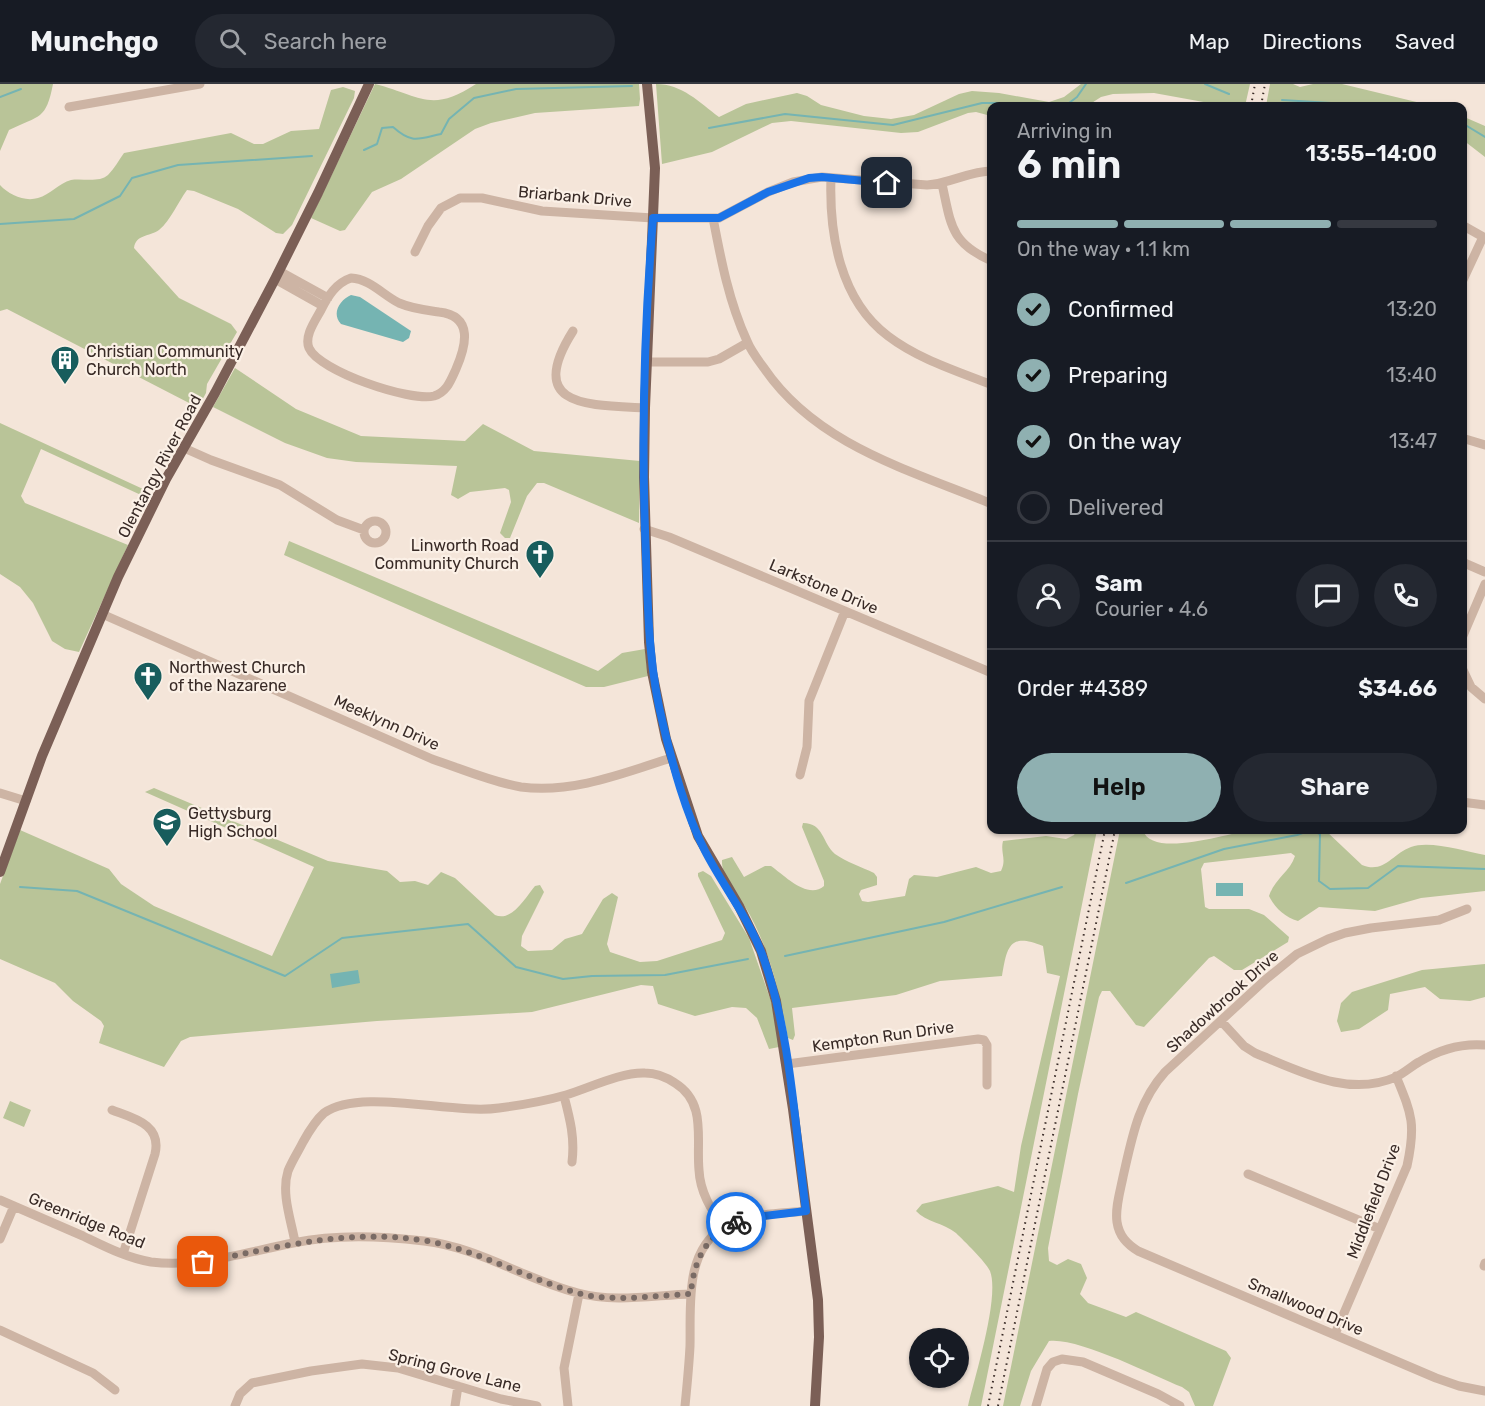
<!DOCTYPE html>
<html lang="en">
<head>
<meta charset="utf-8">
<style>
	body { margin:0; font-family:Rubik,sans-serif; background:#242831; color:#f1f3f6; height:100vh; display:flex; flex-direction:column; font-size:22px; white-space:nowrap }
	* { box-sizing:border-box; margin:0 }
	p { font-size:20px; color:#9ea1a6 }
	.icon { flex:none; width:33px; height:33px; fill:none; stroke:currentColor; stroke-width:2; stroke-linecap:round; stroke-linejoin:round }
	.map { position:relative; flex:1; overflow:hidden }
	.drawer { position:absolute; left:987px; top:18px; width:480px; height:732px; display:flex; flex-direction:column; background:#171b24; border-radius:12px; box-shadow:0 2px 4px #0004 }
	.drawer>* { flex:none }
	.fabs { position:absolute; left:909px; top:1244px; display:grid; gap:12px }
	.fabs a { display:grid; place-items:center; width:60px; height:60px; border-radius:50%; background:#171b24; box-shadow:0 2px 4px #0004; font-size:30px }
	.pin { position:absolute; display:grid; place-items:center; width:51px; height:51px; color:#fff; margin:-26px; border-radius:12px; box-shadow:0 3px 9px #0006 }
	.courier { position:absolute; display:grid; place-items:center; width:60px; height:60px; margin:-30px; border:4px solid #1a73e8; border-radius:50%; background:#fff; color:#222; box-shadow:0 2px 8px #0007 }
	.overview em { font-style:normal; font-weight:600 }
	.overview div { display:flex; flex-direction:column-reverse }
	.overview { display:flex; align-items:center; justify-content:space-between; height:102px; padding:0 30px }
	h1 { font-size:39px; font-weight:600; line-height:45px }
	.bar { display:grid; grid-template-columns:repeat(4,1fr); gap:9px 6px; align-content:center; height:72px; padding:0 30px }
	.bar i { height:8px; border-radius:4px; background:#363941 }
	.bar .selected { background:#8fb0b1 }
	.bar p { grid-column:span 4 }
	.line { display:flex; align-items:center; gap:15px; padding:0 30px; border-top:2px solid #363941 }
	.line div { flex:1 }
	.round { display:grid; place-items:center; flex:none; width:63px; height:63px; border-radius:32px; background:#242831 }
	ol { padding:0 30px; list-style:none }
	li { display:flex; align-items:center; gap:18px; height:66px }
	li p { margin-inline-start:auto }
	li .icon { padding:6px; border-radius:50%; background:#8fb0b1; color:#111; stroke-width:4 }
	li:last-child { color:#9ea1a6 }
	li i { width:33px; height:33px; border:3px solid #363941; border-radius:50% }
	.cta { display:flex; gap:12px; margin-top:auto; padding:12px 30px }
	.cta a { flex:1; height:69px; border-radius:36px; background:#8fb0b1; color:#111; font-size:24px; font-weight:600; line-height:69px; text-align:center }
	.cta a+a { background:#242831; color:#f1f3f6 }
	header { display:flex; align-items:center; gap:36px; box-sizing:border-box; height:84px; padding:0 30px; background:#171b24; border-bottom:2px solid #363941 }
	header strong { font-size:28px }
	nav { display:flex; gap:33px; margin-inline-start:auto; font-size:21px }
	.search { width:420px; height:54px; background:#242831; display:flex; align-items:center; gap:15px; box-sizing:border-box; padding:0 21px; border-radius:33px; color:#9ea1a6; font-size:22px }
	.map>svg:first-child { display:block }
	.green { fill:#b9c498 }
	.water { fill:#75b4b2 }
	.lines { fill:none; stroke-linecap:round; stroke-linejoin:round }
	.stream { stroke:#75b4b2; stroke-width:2 }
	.minor { stroke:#cdb4a4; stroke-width:9 }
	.major { stroke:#7b5f56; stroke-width:10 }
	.rail { stroke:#382a26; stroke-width:2; stroke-dasharray:1.5 4.5; stroke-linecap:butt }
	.done { stroke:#7a6b65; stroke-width:6; stroke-dasharray:0 10.8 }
	.route { stroke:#1a73e8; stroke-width:8 }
	.labels { text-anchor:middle; stroke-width:4.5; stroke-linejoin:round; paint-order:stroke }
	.street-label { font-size:16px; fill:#382a26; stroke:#fbf0e6 }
	.poi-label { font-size:16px; fill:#382a26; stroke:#fbf0e6; text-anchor:start }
</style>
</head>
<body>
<header>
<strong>Munchgo</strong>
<div class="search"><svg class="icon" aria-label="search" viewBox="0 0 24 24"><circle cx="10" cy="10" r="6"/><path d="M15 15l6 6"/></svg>Search here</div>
<nav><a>Map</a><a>Directions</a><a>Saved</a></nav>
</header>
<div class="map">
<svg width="1485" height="1322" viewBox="0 0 1485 1322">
	<rect width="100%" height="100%" fill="#f4e5d9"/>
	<path class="green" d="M0,0H53C46,36 40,31 9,46L0,67Z
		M375,0C419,11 431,30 476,0H639L640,15L639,22L535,29L491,39L475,45L401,95L372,108L345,146L340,147L311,134Z
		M656,0C682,0 699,18 719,33L746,20L797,9L807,12L821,21L864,32L891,35L914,31L959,10L972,7L999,9L1049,18L1064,13L1081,0H1250L1245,22H1215L1209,19L1154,9L1113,10L1101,13L1087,22H992L991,32L976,28L968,29L918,48L901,49L791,37L772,39L712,68L662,80Z
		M1270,0H1293L1300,3L1313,0H1342L1433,22H1266Z
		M343,3L355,7L354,14L292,141L283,150L276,149L238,125L194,107L187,106C178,118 171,136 159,146C149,153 136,150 134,164L179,214L231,240L237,248L207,300L206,309L200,320H191L7,225L0,227V101C9,111 25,118 38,114C50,111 59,99 71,96C82,94 99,99 108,91C114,85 119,76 124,69L231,49L254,60H263L291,47L319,45L331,6Z
		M1462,32L1485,42V73L1463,56Z
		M235,284L296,325L361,352L465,357L483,340L534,367L640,377L639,439L544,399H537L527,412L510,454H505L500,449L511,418L509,406L505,404L470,408L458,415L451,411L457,382L356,378L327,374L285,359L213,323Z
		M0,339L143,405L141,411L41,365L21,412L25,419L128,461L79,568L65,565L52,557L33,519L20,503L0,490Z
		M289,457L598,587L622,569L645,565L648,592L604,603H586L284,471Z
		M154,704L328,777L387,787L400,798L415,797L428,801L441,788L455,794L495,831C512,838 525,814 535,802L540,801L544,808L522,852L521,862L528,867L552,866L565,855L582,850L603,815L612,809L618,813L607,860L610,868L640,878L657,877L722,856L725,849L698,792V789L703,787L711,792L749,854L772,920L779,963L769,965L757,934L746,924L732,923L695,932L658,920L653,902L641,901L532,928L377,937L190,953L181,957L164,983L99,959L104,942L101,937L73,917L55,899L0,875V800L20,746L109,785L121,800L154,822L272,872L314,783L145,708Z
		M803,739C824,739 822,759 835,770C846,778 862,783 874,789L877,793V801L861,806L859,810L862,817L868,818L905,812L909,795L914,791L937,793L976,783L991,789L1001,787C1007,775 1000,769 1003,757L1046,752L1066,755L1074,751L1077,746H1097L981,1322H968C975,1292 1000,1213 990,1187C985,1177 964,1157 956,1149C944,1139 926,1138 916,1127L922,1120L998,1102L1014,1108L1021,1062L1060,892L1047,889L1043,862C1009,848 1007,863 1002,892L940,897L896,911L792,924L795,951L793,956L788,954C779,908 769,861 744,821C736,808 721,792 722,776L732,773L744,793L765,782H771C785,792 808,816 824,802V797L802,743Z
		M1120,746H1143C1151,775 1229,749 1251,746C1275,743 1301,745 1325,746L1362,781C1384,790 1392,770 1411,763C1429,756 1465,767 1485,771V807L1421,814L1375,827L1319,823L1298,837C1285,833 1275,824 1269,812C1275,794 1290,788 1295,772L1291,769L1204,779L1201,785L1205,823L1209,825H1249L1264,831L1289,853L1288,858L1242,886H1234L1214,872L1209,874L1144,943L1136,941L1110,907H1102L1099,913L1078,1010L1048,1164L1049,1177L1057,1181L1068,1175L1081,1180L1087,1194L1080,1210L1088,1219L1126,1233L1136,1228L1226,1267L1231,1274L1213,1322H1195L1189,1308L1182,1303C1152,1291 1078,1253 1049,1257L1031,1287L1020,1322H1003Z
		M1485,880V913L1470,917L1440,915L1425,903L1390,910L1388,926L1359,945L1341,948L1337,937L1341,919L1352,908L1422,886Z
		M10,1017L31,1026L24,1043L3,1034Z"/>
	<path class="water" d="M351,211L360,213L411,247L409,254L403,258L341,240C331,229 340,216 351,211Z
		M1216,799H1243V812H1216Z
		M358,886L360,899L332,904L330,890Z"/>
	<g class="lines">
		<path class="stream" d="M1205,0L1229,10
			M0,13L21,5
			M1282,16L1380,22
			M1065,22L1077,13L1086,0
			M1462,39L1485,53
			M709,44L785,30L893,41L982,19H1008L1015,22
			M364,66L377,60L382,44L393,43C412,60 418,55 441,50L449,35L474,14L516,5L632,2
			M0,140L74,135L120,112L132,94L178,81L312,72
			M1126,799L1224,765L1297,751L1311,746L1320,750L1319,797L1330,805L1368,804L1398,782L1485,785
			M20,803L77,807L285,892L342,854L468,840L516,883L563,895L592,892L665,891L748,875
			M785,872L944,838L1062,803"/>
		<path class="minor" d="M69,23L200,0
			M831,94C829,150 840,216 888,252C918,275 957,287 992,301
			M942,100C951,140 950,159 992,177
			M713,134C721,176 729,218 747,257C751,267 758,276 764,284C816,361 910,386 992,420
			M1462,141L1485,154
			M415,168L428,142L441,124L460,114H482L542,127L653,134H719L768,108L793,98L822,93L927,101C949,100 969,87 992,87
			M279,187L328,214
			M351,194C370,195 383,211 399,219C413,225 425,226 439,228C474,232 466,262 456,285C451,296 447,308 434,312C410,318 319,287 309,264C304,252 315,237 321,226C328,212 336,199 351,194Z
			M275,195L323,222
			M1462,198L1483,153
			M573,247C525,323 587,321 645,324
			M646,278H708L719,275L747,259
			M1462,354L1485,361
			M184,364L211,376L280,401L337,436L364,446
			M364 448a11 11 0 1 1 22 0a11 11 0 1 1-22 0Z
			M644,445L669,453L992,589
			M1462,478L1485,488
			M102,530L432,675C462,685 491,698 521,703C572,710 624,689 671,674
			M1462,554L1485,500
			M1462,584L1471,603L1485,615
			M800,691L807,663L809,617L845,527
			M0,709L26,717
			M1462,718L1485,721
			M1467,825L1439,836L1371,844L1345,849L1328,855L1297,870L1265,896L1165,988C1138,1018 1132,1054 1123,1093C1120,1108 1115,1124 1117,1138C1119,1152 1127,1160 1138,1167L1436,1294L1459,1302L1485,1307
			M1221,937L1244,962L1255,969C1300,987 1348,1014 1396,993C1404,989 1412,982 1419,978C1440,965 1461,959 1485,961
			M787,980L978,955L984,956L987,961V1001
			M564,1012C570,1035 575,1054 572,1078
			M112,1026C133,1034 162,1040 155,1070L123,1170
			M1248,1090L1380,1145
			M0,1116C28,1128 55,1140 83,1152C104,1162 127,1174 151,1178C199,1184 246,1168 293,1159C337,1150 380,1152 424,1157C478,1163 526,1196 578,1209C614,1219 655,1211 691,1210
			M0,1155L14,1122
			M295,1158C291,1136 281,1109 288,1087C292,1077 298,1068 303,1058C308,1049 316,1036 324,1029C361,1003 452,1031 499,1024C522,1021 545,1017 566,1011C589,1004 621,988 645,989C655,989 666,993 675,999C707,1019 696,1054 699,1086C700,1108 711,1126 724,1143
			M1484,1182L1485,1179
			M0,1246L93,1289L115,1306
			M1335,1250L1407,1082C1416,1040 1412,1031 1396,992
			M235,1322L240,1310L252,1299L311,1287L362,1280L398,1284L501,1315L537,1322
			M455,1322L458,1302
			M568,1322L564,1284L579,1210
			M685,1322C687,1302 689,1282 690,1262C691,1222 684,1167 724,1143C748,1129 779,1130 806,1127
			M1036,1322L1047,1285L1053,1278L1062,1275L1083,1278L1158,1310L1180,1322"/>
		<path class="major" d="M647,0L655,84L645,324L644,393L649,558L652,588L666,655L698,752L739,822L761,867L776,917L793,1025L818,1216L819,1253L815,1322
			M0,788L42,672L118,493L166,395L215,309L275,195L318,109L369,0"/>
		<path class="rail" d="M1251,22L1255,0
			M1261,22L1265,0
			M988,1322L1105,746
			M998,1322L1115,746"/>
	</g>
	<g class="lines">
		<path class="done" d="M203,1178C280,1163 348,1144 427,1157C480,1167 527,1195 578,1209C613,1219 655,1211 691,1210C693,1178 706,1151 736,1138"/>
		<path class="route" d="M736,1138L756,1133L806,1127C795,1044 791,948 762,870C748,833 723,802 705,767C685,728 673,682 663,640C649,585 648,529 646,472C641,360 644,246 653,134H719L768,108L809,94L822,93L887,99"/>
	</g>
	<defs>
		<g id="building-pin" transform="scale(1.5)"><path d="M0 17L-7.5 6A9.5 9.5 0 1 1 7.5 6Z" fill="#185d5d" stroke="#fbf0e6"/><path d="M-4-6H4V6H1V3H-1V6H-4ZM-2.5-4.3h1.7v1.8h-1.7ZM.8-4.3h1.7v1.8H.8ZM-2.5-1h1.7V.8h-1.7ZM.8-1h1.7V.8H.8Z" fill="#fff"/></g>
		<g id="church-pin" transform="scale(1.5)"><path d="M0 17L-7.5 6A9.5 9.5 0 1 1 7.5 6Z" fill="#185d5d" stroke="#fbf0e6"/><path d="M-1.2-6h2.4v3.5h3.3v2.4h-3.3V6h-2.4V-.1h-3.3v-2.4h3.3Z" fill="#fff"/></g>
		<g id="school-pin" transform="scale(1.5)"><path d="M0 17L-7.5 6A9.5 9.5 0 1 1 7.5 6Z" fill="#185d5d" stroke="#fbf0e6"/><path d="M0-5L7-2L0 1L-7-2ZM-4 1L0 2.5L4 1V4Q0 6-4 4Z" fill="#fff"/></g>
	</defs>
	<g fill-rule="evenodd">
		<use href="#building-pin" x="65" y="276"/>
		<use href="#church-pin" x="540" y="470"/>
		<use href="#church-pin" x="148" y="592"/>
		<use href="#school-pin" x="167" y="738"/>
	</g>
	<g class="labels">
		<g class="street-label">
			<text transform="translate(575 112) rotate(5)" y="6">Briarbank Drive</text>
			<text transform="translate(159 382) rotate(-62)" y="6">Olentangy River Road</text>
			<text transform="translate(824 502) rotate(23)" y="6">Larkstone Drive</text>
			<text transform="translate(387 638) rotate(24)" y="6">Meeklynn Drive</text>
			<text transform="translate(1222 917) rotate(-42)" y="6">Shadowbrook Drive</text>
			<text transform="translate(883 952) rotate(-8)" y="6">Kempton Run Drive</text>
			<text transform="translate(1373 1117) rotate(-69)" y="6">Middlefield Drive</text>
			<text transform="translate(87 1136) rotate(22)" y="6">Greenridge Road</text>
			<text transform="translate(1306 1222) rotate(23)" y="6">Smallwood Drive</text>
			<text transform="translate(455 1286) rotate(14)" y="6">Spring Grove Lane</text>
		</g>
		<g class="poi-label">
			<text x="86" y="273">Christian Community<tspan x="86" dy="18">Church North</tspan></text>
			<text x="519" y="467" text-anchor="end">Linworth Road<tspan x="519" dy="18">Community Church</tspan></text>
			<text x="169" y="589">Northwest Church<tspan x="169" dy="18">of the Nazarene</tspan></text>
			<text x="188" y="735">Gettysburg<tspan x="188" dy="18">High School</tspan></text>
		</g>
	</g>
</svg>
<div class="fabs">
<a><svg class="icon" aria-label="locate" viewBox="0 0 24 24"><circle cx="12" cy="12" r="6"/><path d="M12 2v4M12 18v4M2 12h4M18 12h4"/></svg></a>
</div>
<div class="pin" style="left:203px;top:1178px;background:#ea580c"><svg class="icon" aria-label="bag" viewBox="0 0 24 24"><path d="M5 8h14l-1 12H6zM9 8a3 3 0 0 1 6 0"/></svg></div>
<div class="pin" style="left:887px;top:99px;background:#1f2937"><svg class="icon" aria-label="home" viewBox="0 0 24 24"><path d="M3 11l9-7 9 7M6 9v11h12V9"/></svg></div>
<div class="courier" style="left:736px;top:1138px"><svg class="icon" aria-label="bike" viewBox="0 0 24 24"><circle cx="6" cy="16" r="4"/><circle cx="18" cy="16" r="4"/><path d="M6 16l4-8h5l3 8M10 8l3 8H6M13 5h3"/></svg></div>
<section class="drawer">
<div class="overview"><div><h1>6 min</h1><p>Arriving in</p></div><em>13:55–14:00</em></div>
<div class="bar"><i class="selected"></i><i class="selected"></i><i class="selected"></i><i></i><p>On the way · 1.1 km</p></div>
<ol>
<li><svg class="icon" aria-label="check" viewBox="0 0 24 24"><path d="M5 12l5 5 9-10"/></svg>Confirmed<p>13:20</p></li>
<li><svg class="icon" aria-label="check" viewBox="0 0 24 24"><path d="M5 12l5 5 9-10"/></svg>Preparing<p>13:40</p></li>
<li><svg class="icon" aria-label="check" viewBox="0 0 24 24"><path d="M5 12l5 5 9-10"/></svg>On the way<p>13:47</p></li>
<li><i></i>Delivered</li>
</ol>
<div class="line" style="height:108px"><a class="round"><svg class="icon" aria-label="person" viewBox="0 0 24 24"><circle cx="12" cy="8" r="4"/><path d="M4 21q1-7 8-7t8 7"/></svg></a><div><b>Sam</b><p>Courier · 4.6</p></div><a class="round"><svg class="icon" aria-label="chat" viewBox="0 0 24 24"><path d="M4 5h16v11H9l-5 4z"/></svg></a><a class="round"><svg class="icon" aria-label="phone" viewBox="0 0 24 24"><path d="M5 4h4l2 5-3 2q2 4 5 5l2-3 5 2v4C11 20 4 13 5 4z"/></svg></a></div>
<div class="line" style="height:78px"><div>Order #4389</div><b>$34.66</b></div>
<div class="cta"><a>Help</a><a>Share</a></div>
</section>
</div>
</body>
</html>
